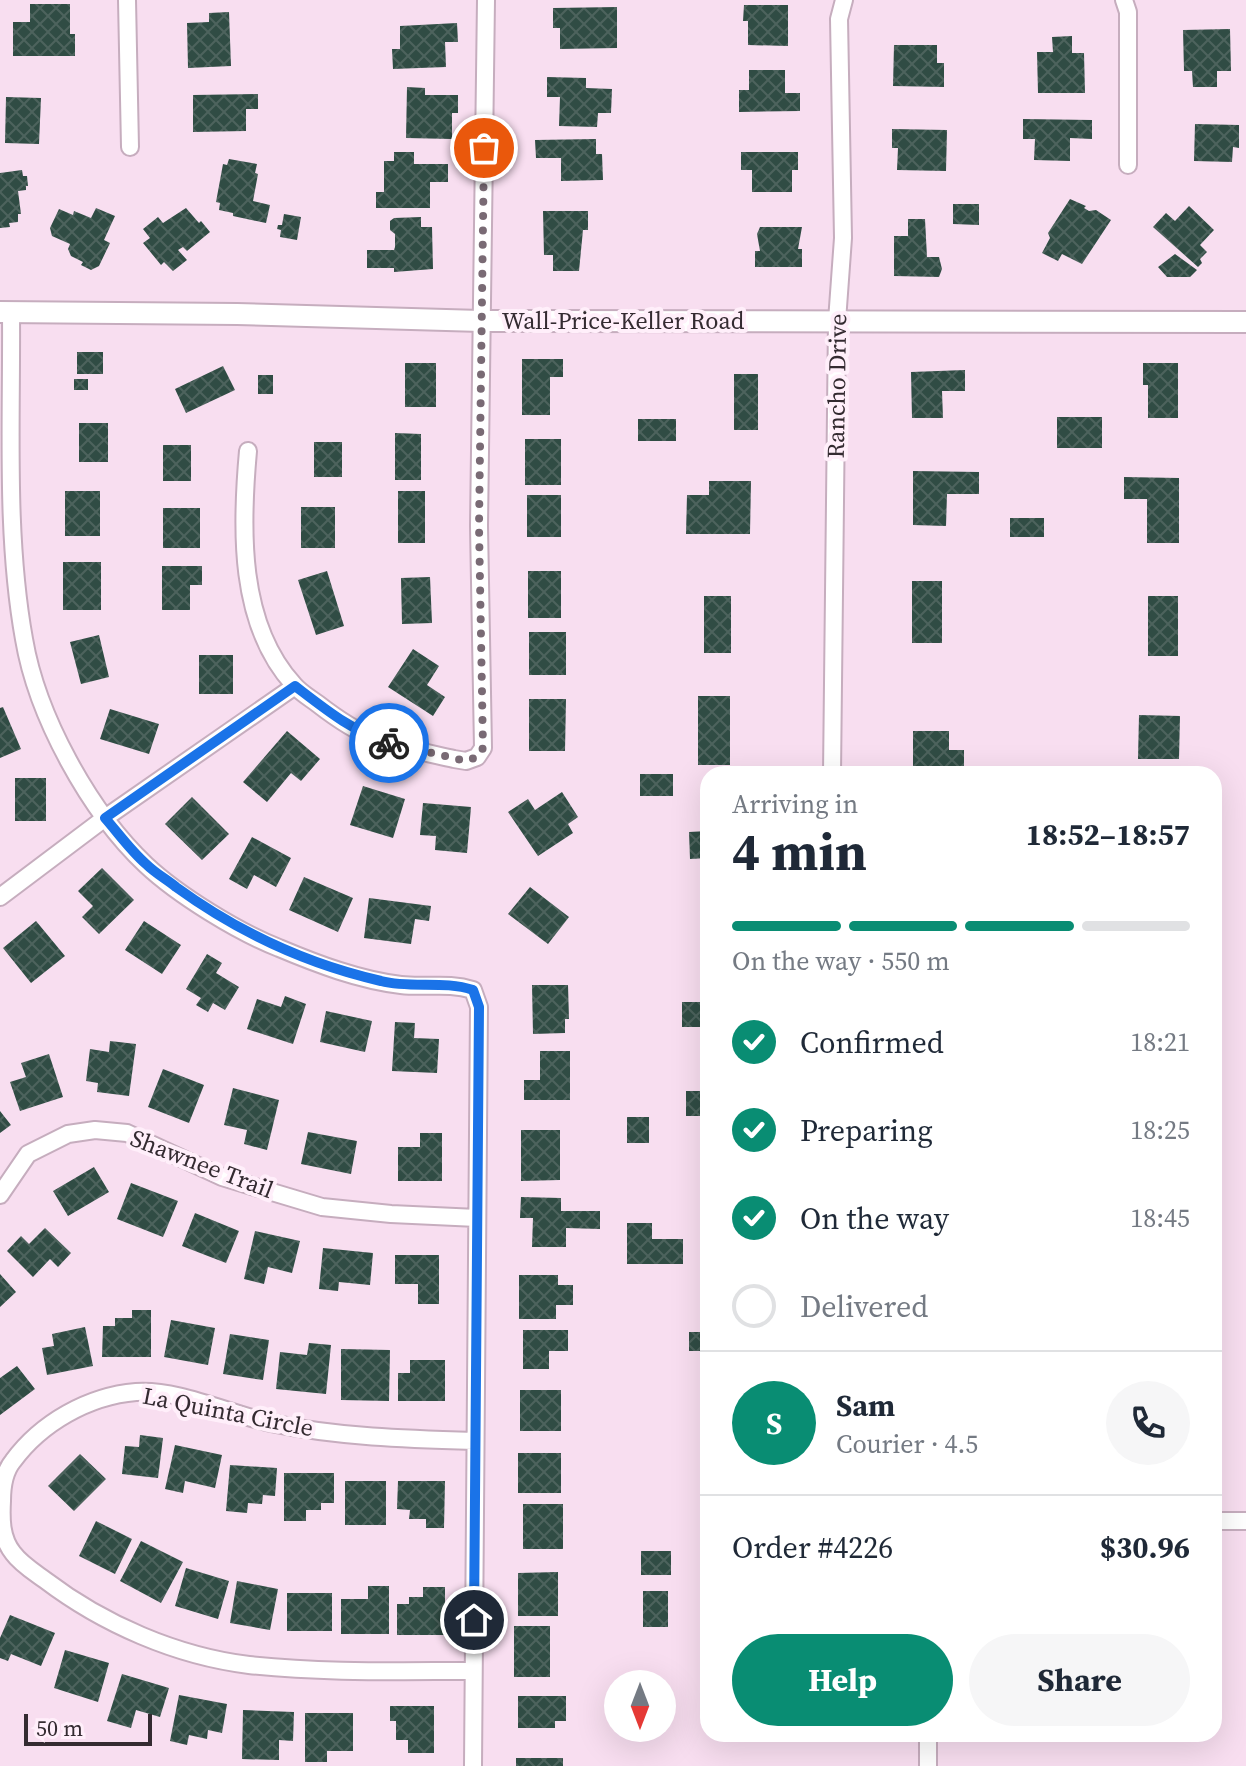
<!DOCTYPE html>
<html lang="en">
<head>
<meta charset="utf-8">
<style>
	body { margin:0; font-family:"Source Serif 4",serif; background:#f6f6f7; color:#1f2937; height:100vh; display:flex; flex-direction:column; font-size:30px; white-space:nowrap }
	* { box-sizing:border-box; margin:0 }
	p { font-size:26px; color:#747a83 }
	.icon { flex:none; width:44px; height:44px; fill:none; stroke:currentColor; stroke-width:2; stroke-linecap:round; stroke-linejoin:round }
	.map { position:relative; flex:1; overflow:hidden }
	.sheet { position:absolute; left:700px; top:766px; width:522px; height:976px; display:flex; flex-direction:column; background:#fff; border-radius:24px; box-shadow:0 8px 32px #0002 }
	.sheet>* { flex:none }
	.needle { width:52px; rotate:180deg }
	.fabs { position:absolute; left:604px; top:1670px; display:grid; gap:16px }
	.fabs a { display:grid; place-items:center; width:72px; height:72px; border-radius:50%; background:#fff; box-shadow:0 8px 32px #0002; font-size:40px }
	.scale { position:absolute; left:24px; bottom:20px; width:128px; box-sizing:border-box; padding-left:8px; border:4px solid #342b31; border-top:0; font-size:22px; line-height:28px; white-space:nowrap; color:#342b31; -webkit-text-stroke:6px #ffeffa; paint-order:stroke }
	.pin { position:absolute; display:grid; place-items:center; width:68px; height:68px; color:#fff; margin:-34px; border:4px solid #fff; border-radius:50%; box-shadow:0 2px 8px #0007 }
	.courier { position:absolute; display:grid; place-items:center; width:80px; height:80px; margin:-40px; border:6px solid #1a73e8; border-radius:50%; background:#fff; color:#222; box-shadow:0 2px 10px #0007 }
	.overview em { font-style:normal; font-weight:700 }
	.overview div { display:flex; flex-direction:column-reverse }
	.overview { display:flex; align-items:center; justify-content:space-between; height:136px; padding:0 32px }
	h1 { font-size:52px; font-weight:700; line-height:60px }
	.bar { display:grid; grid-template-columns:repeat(4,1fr); gap:12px 8px; align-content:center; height:96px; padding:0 32px }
	.bar i { height:10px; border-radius:6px; background:#e0e1e3 }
	.bar .on { background:#098d73 }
	.bar p { grid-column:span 4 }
	.line { display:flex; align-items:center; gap:20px; padding:0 32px; border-top:2px solid #e0e1e3 }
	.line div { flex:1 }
	.round { display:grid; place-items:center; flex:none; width:84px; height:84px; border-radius:42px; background:#f6f6f7 }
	ol { padding:0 32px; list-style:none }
	li { display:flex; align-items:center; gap:24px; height:88px }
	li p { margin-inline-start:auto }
	li .icon { padding:8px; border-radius:50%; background:#098d73; color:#fff; stroke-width:4 }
	li:last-child { color:#747a83 }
	li i { width:44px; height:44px; border:4px solid #e0e1e3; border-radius:50% }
	.button { display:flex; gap:16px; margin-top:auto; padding:16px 32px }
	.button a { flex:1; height:92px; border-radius:48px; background:#098d73; color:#fff; font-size:32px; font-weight:700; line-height:92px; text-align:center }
	.button a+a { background:#f6f6f7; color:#1f2937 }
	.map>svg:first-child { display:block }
	.building { fill:url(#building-cross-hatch) }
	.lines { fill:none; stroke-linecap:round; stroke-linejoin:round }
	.minor-casing { stroke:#c6adbe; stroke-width:20 }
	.tertiary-casing { stroke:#c6adbe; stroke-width:24 }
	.minor { stroke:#fff; stroke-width:16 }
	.tertiary { stroke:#fff; stroke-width:20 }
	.done { stroke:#796a74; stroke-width:8; stroke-dasharray:0 14.4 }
	.route { stroke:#1a73e8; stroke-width:10 }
	.labels { text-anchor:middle; stroke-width:8; stroke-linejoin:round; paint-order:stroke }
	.street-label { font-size:24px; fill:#342b31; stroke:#ffeffa }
</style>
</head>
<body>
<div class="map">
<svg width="1246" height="1766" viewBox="0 0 1246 1766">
	<defs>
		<pattern id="building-cross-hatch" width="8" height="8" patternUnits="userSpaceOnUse" patternTransform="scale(2)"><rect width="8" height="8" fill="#304c44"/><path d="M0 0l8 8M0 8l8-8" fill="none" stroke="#4d635d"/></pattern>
	</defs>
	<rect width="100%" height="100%" fill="#f8def0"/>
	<path class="building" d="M30,4H70V34H75V56H13V22H30Z
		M744,5H788V46L748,45V21H743Z
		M617,7V48L560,49V28H553V8Z
		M229,12L231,66L188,68L187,23L209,22V13Z
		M457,23L458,42H445L446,67L393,69L392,49H400V26Z
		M1230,29L1231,71H1217V87H1193L1192,71H1184L1183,30Z
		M1072,36V53H1084L1085,93H1038L1037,52H1053L1052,37Z
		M894,45H937V63H944V87L893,86Z
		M749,70H785V93H800V111L739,112V90H749Z
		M547,77L586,78V88L612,89L611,113H598L597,127L559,126L560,97H547Z
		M407,87L425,88V95H458V113H452V139L406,138Z
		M258,94V109H246V131L193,132V95Z
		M6,97L41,98L39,144L5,143Z
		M1023,119L1092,120V139L1070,138V161L1034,160L1035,139H1023Z
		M1195,124L1239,125V148L1233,147L1232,162L1194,161Z
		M892,129L947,130L946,171L897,170L898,148H892Z
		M596,139V154H602L603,180L561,181V158H536L535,140Z
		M394,152H414V164H448V182H430V208H376V192H384V161H394Z
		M741,152H798V170H792V192H752V170H741Z
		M229,159L257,164L255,173L258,174L253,201L270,205L266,223L233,216V213L219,210L220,203L216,202L223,164L227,165Z
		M22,170L23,176H27L28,186H26V190L18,191L21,214H18V222L9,223L10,227L0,228V173Z
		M1070,199L1086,206L1084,208L1089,211L1096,210L1111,220L1082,264L1062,254L1058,261L1042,253L1050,238L1048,233Z
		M953,204H979V225L953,224Z
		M1189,206L1214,230L1200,245L1207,252L1200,259L1202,263L1198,267L1153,227L1166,213L1175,221Z
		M96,208L115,216L104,240L110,243L99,266L91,270L81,265L83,262L71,256L68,249L70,244L52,236L50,228L59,209L73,215L74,211L91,218Z
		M186,208L199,223L201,221L210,232L187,251L183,247L178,250L187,260L173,271L164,262L161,265L143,243L150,238L143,229L158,217L163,223Z
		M543,211H588V230H583L579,271H553V255H544Z
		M284,214L301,217L297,240L280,237L281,230L277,229L278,225H282Z
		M421,217V227H432L433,269L394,272V268H367V250H394L395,247V234L390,230V221L394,218Z
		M908,219H925L927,257H939L942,269L939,277L894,276V236H908Z
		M760,227H802L798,249H802V267H755V251H760L757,234Z
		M1175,254L1197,270L1190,277H1167L1158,267Z
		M77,352H103V374H77Z
		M522,359H563V377H550V415H522Z
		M405,363H436V407H405Z
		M1143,363H1178V418H1148V385H1143Z
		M223,366L235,390L186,413L175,389Z
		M965,370V391H942L943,418H912L911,372Z
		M734,374H758V430H734Z
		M258,375H273V394H258Z
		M74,379H88V390H74Z
		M1057,417H1102V448H1057Z
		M638,419H676V441H638Z
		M79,423H108V462H79Z
		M395,433L421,434V480H395Z
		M525,439H561V485H525Z
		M314,442H342V477H314Z
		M163,445H191V481H163Z
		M913,471L979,472V494H947L946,526L913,525Z
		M1124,477L1179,478V543H1147V499H1124Z
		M709,481H751L750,534H686L687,495H709Z
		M65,491H100V536H65Z
		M398,491H425V543H398Z
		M527,495H561V537H527Z
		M301,507H335V548H301Z
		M163,508H200V548H163Z
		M1010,518H1044V537H1010Z
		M63,562H101V610H63Z
		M162,566H202V585H190V610H162Z
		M327,571L344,626L316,635L298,580Z
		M528,571H561V618H528Z
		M430,577L432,623L402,624L401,578Z
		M912,581H942V643H912Z
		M704,596H731V653H704Z
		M1148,596H1178V656H1148Z
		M529,632H566V675H529Z
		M99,635L109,677L81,684L70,642Z
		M413,649L439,666L427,685L445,697L433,716L388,687Z
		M199,655H233V694H199Z
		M698,696H730V765H698Z
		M529,699H566L565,751H529Z
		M3,707L21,749L0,758V708Z
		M110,709L159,724L149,754L100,739Z
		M1139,715L1180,716L1179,759H1138Z
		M287,731L320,759L301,781L291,773L267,802L243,782Z
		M913,731H949V750H964V773H913Z
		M640,774H673V796H640Z
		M15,778H46V821H15Z
		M363,786L405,799L393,838L350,825Z
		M562,792L578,817L568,824L573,833L538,856L508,812L528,799L535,810Z
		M192,797L229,834L202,860L165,824Z
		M423,803L471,807L467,853L435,850L436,836L420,835Z
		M708,831V858L690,859L689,832Z
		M252,837L291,858L276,887L254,875L247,889L229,879Z
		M102,868L134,900L99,934L82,917L93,906L78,891Z
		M304,877L353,898L338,932L289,910Z
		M530,887L569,917L548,944L508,914Z
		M369,898L431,906L429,921L415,919L411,944L364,938Z
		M36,921L65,956L31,983L3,948Z
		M144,921L181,945L162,974L125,950Z
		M207,954L222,963L216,973L239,987L225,1010L213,1003L208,1012L196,1005L201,998L186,989Z
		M532,985H568L569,1019H565V1033L533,1034Z
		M285,996L306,1004L293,1044L247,1029L257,999L281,1007Z
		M682,1002H708V1027H682Z
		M326,1011L372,1021L365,1052L320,1042Z
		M395,1022L415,1023L414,1038L439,1039L437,1073L392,1071Z
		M110,1041L136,1044L129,1096L97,1092L98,1083L86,1081L90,1049L109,1052Z
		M540,1051H570V1100H524V1080H540Z
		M49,1054L63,1097L20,1111L10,1082L26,1077L21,1063Z
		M163,1069L204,1085L189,1123L148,1107Z
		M233,1088L279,1100L267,1150L244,1144L247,1130L224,1125Z
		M686,1091H708V1116H686Z
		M0,1111L11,1125L0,1133Z
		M627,1117H649V1143H627Z
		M521,1130H560V1180L521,1181Z
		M308,1132L357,1141L351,1174L301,1164Z
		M420,1133H442V1181H398V1147H420Z
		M94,1167L109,1192L68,1216L53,1191Z
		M131,1183L178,1201L163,1237L117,1219Z
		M521,1197L561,1198V1211H600V1229L566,1228V1247H532L533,1218H520Z
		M195,1213L239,1231L226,1263L182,1246Z
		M627,1223H652V1239H683V1264H627Z
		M45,1228L71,1253L58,1267L50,1259L33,1277L7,1251L21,1236L29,1244Z
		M255,1231L300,1241L292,1273L268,1267L264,1284L244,1279Z
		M323,1248L373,1253L370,1285L339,1282L338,1291L319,1289Z
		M395,1255H439V1304H418V1284H395Z
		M0,1274L16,1292L0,1307Z
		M519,1275H558V1285H573V1305H556V1319H519Z
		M132,1310H151V1357H102L103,1326H115V1318H132Z
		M171,1320L215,1328L208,1365L164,1357Z
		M85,1327L93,1366L47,1375L42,1348L54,1346L52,1334Z
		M523,1330H568V1351H549V1369H523Z
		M689,1332H708V1351H689Z
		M230,1334L269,1340L263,1380L223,1374Z
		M309,1343L331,1345L326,1394L276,1389L280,1352L307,1355Z
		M341,1349L390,1350L389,1401L341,1400Z
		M410,1360H445V1401H398V1373H410Z
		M17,1366L35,1389L0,1415V1378Z
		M520,1390H561V1431H520Z
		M140,1435L163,1438L158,1478L122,1474L125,1446L139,1447Z
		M175,1445L222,1455L215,1488L185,1481L183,1493L165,1489Z
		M518,1453H561V1493H518Z
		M80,1454L106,1479L74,1511L48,1486Z
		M230,1465L277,1468L275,1496L263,1495L262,1504L248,1503L247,1513L226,1511Z
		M284,1473H334V1503H321V1510H306V1521H284Z
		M345,1481H386V1525H345Z
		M398,1481H445L444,1528H426V1519H409L410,1510L397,1509Z
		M523,1504H563V1549H523Z
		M96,1521L132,1539L115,1574L79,1556Z
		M141,1541L183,1562L161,1603L120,1581Z
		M641,1551H671V1575H641Z
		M186,1568L229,1581L218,1619L175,1606Z
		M558,1572V1616H518V1573Z
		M237,1581L278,1589L270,1630L230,1623Z
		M368,1586H389V1634H341V1599H368Z
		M423,1587H445V1635H397V1604H409V1597H423Z
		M643,1591H668V1627H643Z
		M287,1593H332V1631H287Z
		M10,1615L55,1633L41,1666L11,1654L8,1661L0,1658V1638Z
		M514,1626H550V1677H514Z
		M65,1650L109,1663L98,1702L54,1688Z
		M1214,1663H1220V1690H1214Z
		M122,1674L169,1688L160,1717L136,1710L131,1728L107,1721Z
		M179,1695L227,1704L222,1733L208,1730L207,1739L189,1735L187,1745L170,1741Z
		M518,1696H566V1721H555V1728H518Z
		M390,1706H434V1753H408V1740H396V1721H390Z
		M243,1710L294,1712L293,1741L279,1740V1760L242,1759Z
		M305,1713H353V1751H327V1762H305Z
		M516,1758H563V1766H516Z"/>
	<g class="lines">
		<g class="minor-casing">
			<path id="minor" d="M127,0L130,147
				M1124,0L1128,12V165
				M11,312C12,419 5,534 24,639C37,716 89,811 146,865C178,895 238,932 279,948C317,964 359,980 401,985C426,988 448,982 473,990L479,1007L473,1766
				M248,451C241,528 238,624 294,685C301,693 310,698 318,704C336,718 355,731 376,739C401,748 428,753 454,759L466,761L477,757L483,748L479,526L486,0
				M832,774L837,321L843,238L839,19L844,0
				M0,897L105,818L295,686
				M0,1195L28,1154L68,1134L95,1130L127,1133L222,1177L322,1207L391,1214L477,1218
				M1214,1521H1246
				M472,1671C398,1671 323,1673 249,1665C176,1656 103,1624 45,1580C34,1572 21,1564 13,1553C1,1538 1,1519 2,1501C2,1487 4,1472 13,1461C41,1423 88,1396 136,1392C178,1389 229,1414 271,1423C338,1437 406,1439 475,1441
				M928,1734V1766"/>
		</g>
		<g class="tertiary-casing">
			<path id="tertiary" d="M0,312L237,314L481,321L1246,322"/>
		</g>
		<use href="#minor" class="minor"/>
		<use href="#tertiary" class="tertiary"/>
	</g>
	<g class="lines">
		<path class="done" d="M389,743L466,761L477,757L483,748L479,526L484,148"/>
		<path class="route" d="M389,743C353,732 325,709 295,686L105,818C119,834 131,851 146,864C155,873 166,879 176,887C238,932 306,964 381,981C412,989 443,980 473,990L479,1007L474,1620"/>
	</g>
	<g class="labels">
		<g class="street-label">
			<text x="623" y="329">Wall-Price-Keller Road</text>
			<text transform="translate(837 386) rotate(-89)" y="8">Rancho Drive</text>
			<text transform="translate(202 1164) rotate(21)" y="8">Shawnee Trail</text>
			<text transform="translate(228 1412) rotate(11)" y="8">La Quinta Circle</text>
		</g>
	</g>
</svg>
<div class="fabs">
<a><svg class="needle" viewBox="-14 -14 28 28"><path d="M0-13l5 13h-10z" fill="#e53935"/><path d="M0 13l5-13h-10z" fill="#747a83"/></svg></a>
</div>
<div class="scale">50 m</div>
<div class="pin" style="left:484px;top:148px;background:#ea580c"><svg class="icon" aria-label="bag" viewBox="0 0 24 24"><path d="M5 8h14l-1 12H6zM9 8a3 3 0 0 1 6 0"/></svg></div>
<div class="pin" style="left:474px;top:1620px;background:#1f2937"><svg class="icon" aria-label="home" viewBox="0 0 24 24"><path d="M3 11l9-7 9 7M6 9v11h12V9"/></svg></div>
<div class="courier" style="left:389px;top:743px"><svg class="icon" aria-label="bike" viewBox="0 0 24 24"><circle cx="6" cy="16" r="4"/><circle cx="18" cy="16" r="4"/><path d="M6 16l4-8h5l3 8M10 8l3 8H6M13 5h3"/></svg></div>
<section class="sheet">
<div class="overview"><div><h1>4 min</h1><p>Arriving in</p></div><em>18:52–18:57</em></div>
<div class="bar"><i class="on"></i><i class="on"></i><i class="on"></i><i></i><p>On the way · 550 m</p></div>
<ol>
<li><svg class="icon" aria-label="check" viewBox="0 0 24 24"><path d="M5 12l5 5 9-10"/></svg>Confirmed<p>18:21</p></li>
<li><svg class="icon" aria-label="check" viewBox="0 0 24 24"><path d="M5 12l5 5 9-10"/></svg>Preparing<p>18:25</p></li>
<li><svg class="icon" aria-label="check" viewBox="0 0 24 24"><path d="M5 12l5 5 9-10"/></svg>On the way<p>18:45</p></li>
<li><i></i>Delivered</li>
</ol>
<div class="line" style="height:144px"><b class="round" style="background:#098d73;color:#fff">S</b><div><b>Sam</b><p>Courier · 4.5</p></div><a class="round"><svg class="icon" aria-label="phone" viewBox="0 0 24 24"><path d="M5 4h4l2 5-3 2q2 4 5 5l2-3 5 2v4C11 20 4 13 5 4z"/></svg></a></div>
<div class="line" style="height:104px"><div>Order #4226</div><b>$30.96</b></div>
<div class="button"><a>Help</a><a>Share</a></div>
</section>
</div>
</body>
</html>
